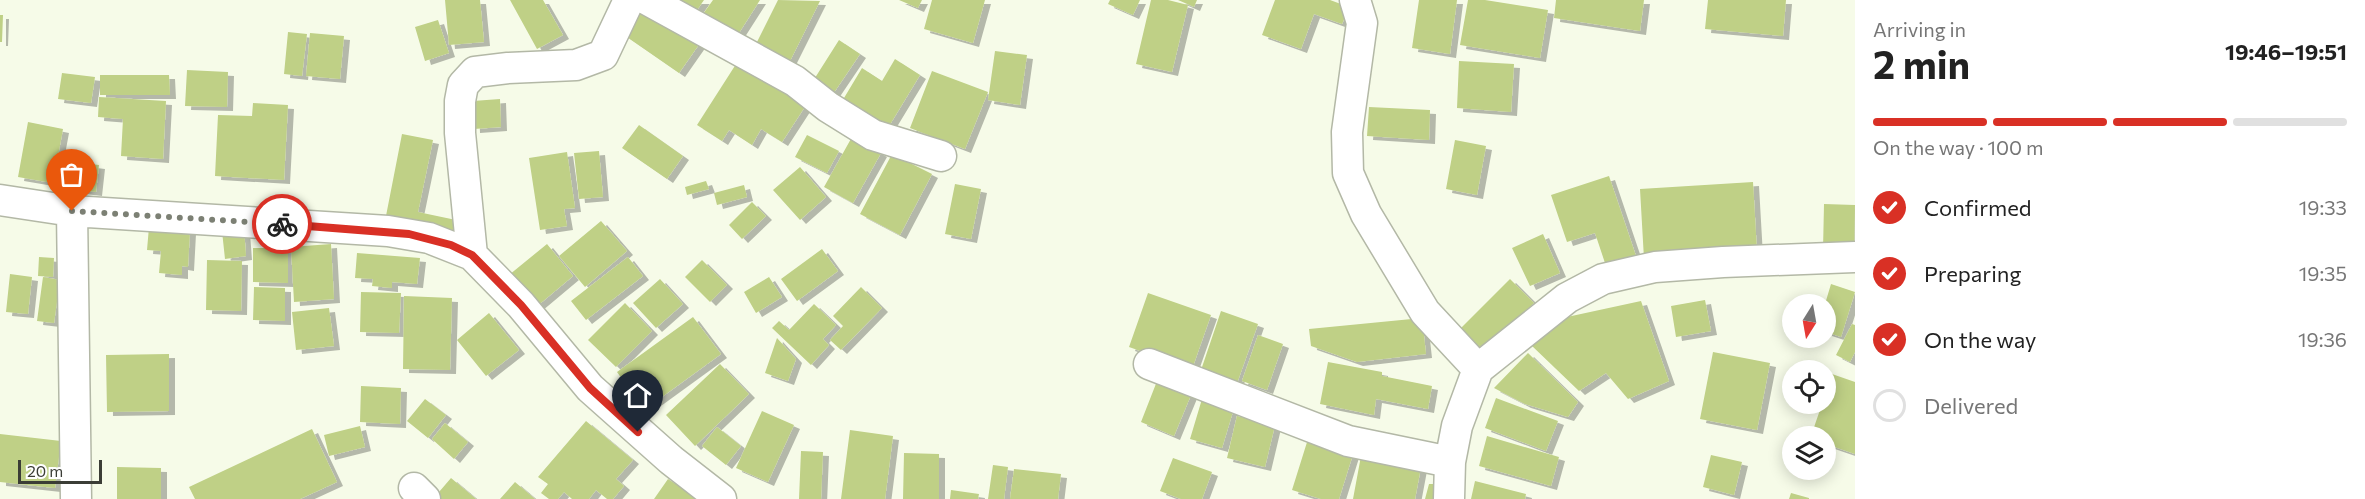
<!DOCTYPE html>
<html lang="en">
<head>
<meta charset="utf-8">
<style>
	body { margin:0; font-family:Commissioner,sans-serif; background:#f2f2f2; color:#222; height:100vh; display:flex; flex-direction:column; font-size:22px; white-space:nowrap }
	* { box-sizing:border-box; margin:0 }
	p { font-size:20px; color:#767676 }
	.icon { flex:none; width:33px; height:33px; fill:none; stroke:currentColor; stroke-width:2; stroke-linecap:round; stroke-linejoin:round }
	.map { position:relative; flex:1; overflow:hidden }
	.drawer { display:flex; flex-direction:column; background:#fff; width:510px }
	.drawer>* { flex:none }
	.needle { width:39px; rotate:191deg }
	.buttons { position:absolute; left:1782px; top:294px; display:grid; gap:12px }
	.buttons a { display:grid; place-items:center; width:54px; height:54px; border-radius:50%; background:#fff; box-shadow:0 3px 15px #0003; font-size:30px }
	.scale { position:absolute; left:18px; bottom:15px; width:84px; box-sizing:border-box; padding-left:6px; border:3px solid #3b3d36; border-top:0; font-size:16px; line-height:21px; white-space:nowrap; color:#3b3d36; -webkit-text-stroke:4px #fff; paint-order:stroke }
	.pin { position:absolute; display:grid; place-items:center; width:51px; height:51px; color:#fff; margin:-62px -26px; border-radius:50% 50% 50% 0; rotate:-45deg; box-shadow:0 0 6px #0007 }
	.pin .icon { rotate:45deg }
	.courier { position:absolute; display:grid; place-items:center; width:60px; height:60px; margin:-30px; border:4px solid #d93025; border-radius:50%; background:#fff; color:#222; box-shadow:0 2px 8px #0007 }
	.overview em { font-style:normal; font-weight:700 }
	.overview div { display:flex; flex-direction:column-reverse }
	.overview { display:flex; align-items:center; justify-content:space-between; height:102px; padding:0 18px }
	h1 { font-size:39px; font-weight:700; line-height:45px }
	.bar { display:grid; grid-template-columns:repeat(4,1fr); gap:9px 6px; align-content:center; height:72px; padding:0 18px }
	.bar i { height:8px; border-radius:4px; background:#e0e0e0 }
	.bar .current { background:#d93025 }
	.bar p { grid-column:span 4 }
	ol { padding:0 18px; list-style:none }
	li { display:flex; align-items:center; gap:18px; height:66px }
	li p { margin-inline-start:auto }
	li .icon { padding:6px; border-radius:50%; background:#d93025; color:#fff; stroke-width:4 }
	li:last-child { color:#767676 }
	li i { width:33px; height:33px; border:3px solid #e0e0e0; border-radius:50% }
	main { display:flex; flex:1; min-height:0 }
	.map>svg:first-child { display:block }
	.building { fill:#bfd086; filter:url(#shadow) }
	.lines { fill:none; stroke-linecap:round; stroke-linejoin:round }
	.minor-casing { stroke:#b3b8a6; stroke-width:33 }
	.minor { stroke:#fff; stroke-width:30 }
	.done { stroke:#7c8074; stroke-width:6; stroke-dasharray:0 10.8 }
	.route { stroke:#d93025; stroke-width:8 }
</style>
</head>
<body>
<main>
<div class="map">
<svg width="1855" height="499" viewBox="0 0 1855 499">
	<defs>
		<filter id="shadow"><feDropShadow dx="6" dy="4" stdDeviation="0" flood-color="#0004"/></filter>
	</defs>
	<rect width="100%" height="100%" fill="#f6fbe8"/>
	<path class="building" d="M445,0H480L484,42L449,45Z
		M510,0H543L563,35L537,49Z
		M675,0H704L695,13Z
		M713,0H760L737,36L703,14Z
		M778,0L820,1L789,63L755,46Z
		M899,0H922L918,8Z
		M932,0H985L973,43L924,29Z
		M1110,0H1140L1133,15L1108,4Z
		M1151,0H1168L1188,5L1172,72L1136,64Z
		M1178,0H1197L1194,7Z
		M1275,0H1330L1349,7L1342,24L1314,14L1301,49L1262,35Z
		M1419,0H1457L1450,54L1412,48Z
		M1468,0H1485L1548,10L1540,58L1460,45Z
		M1556,0H1644L1640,31L1554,18Z
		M1708,0H1786L1783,36L1705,29Z
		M645,5L700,43L679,73L624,35Z
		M0,15H3L2,42H0Z
		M438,20L449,53L425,61L415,27Z
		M288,32L307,34L302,76L284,74Z
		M310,33L344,36L340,79L306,76Z
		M839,40L860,54L833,94L813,81Z
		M995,51L1027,55L1020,105L988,100Z
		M895,59L920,75L886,131L841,103L862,68L882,81Z
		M738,61L806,105L782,142L761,129L752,145L729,130L722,141L697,125Z
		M1459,61L1514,64L1511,112L1457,108Z
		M187,70L228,72L227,107L185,106Z
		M932,71L988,92L965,149L910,128Z
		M62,73L95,77L91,103L58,99Z
		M100,75H169L170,95H100Z
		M99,97L166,101L163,159L121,156L123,119L98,117Z
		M500,99L501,127L474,129L473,101Z
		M253,103L288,105L284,180L215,176L218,115L252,116Z
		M1369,107L1430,110L1429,140L1367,136Z
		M28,122L63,129L53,183L18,177Z
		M639,125L683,156L667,179L622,148Z
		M402,134L433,140L418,212L456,220L453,234L385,221Z
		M807,135L839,151L827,173L795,157Z
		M852,137L881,153L853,203L824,187Z
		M1455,140L1486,146L1477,195L1446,189Z
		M599,151L603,197L579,199L574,153Z
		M567,152L575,208L564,209L567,226L540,230L529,158Z
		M892,154L932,174L900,235L860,214Z
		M66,161L99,165L96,192L62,188Z
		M800,167L826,197L800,220L773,190Z
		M1609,176L1637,259L1607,269L1595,233L1567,242L1551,195Z
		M706,181L709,189L687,195L685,187Z
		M1753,182L1757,252L1644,259L1640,189Z
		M955,184L981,189L971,239L945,234Z
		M744,185L747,197L717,205L714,193Z
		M752,202L766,216L742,239L729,225Z
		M1824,204L1855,205L1854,251L1823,250Z
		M601,221L627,251L585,287L559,256Z
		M149,227L190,230L188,267L182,266V275L159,273L161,251L147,250Z
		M244,229L246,256L225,259L222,231Z
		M1543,234L1560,273L1530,286L1512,248Z
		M331,244L334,299L294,302L291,247Z
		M547,244L573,276L536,307L509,275Z
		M253,248H288V283L253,282Z
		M822,249L838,271L797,301L781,279Z
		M357,253L420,258L417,284L392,282V288L372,286L373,279L355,278Z
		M39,257L54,258L53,277L38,276Z
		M628,257L643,276L586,320L571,301Z
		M207,260L242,261L241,311L206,310Z
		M702,260L727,285L710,302L685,277Z
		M10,274L32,277L28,314L6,312Z
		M43,277L60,280L54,323L37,321Z
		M769,277L782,297L756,313L744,292Z
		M660,279L683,304L656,328L633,303Z
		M1510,279L1534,303L1482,353L1459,330Z
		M1831,284L1855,292L1841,337L1826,332L1825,304Z
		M254,287L285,288V321L253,320Z
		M861,287L882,308L841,350L830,340L843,326L833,316Z
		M361,292L401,293L399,333L360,332Z
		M1148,293L1211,315L1192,369L1129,347Z
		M404,296L452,298L450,370L403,369Z
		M1705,300L1711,331L1676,337L1671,306Z
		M1641,301L1669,381L1628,399L1606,373L1579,391L1531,345L1567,317Z
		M625,303L652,331L616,367L588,340Z
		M814,304L836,325L823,339L829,345L811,365L772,328L779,321L789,330Z
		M329,308L334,346L296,350L292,312Z
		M1221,311L1258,324L1236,386L1200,373Z
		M489,313L519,350L486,376L457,340Z
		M693,317L721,354L644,410L617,372Z
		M1422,318L1426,354L1357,362L1311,346L1309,329Z
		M1852,324L1855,325V352L1850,362L1836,355Z
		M1258,335L1283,344L1267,390L1242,381Z
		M777,338L796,359L788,381L765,373Z
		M1713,352L1770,363L1757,430L1700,419Z
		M1528,353L1578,402L1568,417L1525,404L1494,388Z
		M169,354V411L107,412L106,355Z
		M1328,362L1382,372V376L1432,386L1428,409L1376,399L1374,415L1320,404Z
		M720,364L749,394L695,446L666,415Z
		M1832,374L1855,382V454L1826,444V436H1811L1822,404H1826V393Z
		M1159,376L1193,390L1174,436L1141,422Z
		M361,386L401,388L400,424L360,422Z
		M1496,398L1558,421L1546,451L1485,428Z
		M425,399L446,415L428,438L407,421Z
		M1202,399L1234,408L1222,448L1190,439Z
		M762,411L794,425L768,482L736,468Z
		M1237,416L1275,425L1265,467L1227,458Z
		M586,421L633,460L616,479L624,486L613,499H607L596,490L589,499H572L564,492L558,499H549L541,493L548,484L538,477Z
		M445,423L468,442L454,459L432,439Z
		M360,426L365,447L329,456L324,435Z
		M717,427L741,446L726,465L702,446Z
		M312,429L337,482L300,499H195L189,487Z
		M850,430L893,436L885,499H841Z
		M0,434L61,441L55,488L0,482Z
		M1487,436L1559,457L1551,486L1479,466Z
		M1308,439L1353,454L1339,499H1321L1292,490Z
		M801,451L823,452L821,499H799Z
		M904,453L939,454V499H903Z
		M1711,455L1742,462L1734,495L1703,487Z
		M1361,456L1421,467L1415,499H1353Z
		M1173,458L1212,472L1202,499H1181L1160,491Z
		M993,465L1008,467L1004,499H988Z
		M117,467L161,468V499H117Z
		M1014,469L1061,474L1058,499H1010Z
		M451,478L476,499H433Z
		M668,479L699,499H654Z
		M1475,481L1526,494L1525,499H1471Z
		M515,482L535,499H500Z
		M1429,484H1444L1443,499H1425Z
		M951,490L979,494L978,499H950Z
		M1791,493L1809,498V499H1789Z"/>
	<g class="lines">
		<g class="minor-casing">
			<path id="minor" d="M648,0L795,81L828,107L873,135L941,156
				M1355,0L1362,23L1347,132L1348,173L1366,214L1425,312L1478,369
				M0,200L72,211L388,231L429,238L472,255L521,305L590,388L671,460L721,499
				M72,211L76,499
				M472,255L460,133V101L463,85L475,72L508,68L576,65L603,55L629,0
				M1149,364L1348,441L1450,462
				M414,488L425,499
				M1449,499L1450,462L1457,426L1478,369L1567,298L1603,279L1655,267L1723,262L1855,257"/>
		</g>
		<use href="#minor" class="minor"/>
	</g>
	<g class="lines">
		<path class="done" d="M72,211L282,224"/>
		<path class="route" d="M282,224L409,234L451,245L472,255L521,305L590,388L638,432"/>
	</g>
</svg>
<div class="buttons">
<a><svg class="needle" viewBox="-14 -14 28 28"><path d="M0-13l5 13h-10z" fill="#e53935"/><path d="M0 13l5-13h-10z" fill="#767676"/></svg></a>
<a><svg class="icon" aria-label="locate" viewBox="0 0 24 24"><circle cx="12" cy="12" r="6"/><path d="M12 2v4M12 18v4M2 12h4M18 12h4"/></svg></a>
<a><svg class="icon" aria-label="layers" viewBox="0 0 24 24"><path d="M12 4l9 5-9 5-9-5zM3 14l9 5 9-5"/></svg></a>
</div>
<div class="scale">20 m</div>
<div class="pin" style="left:72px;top:211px;background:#ea580c"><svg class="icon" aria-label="bag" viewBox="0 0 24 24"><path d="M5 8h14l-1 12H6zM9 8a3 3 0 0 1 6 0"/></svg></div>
<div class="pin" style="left:638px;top:432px;background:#1f2937"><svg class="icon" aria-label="home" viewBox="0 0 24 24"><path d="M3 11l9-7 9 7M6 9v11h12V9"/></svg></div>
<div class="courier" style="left:282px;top:224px"><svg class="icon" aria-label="bike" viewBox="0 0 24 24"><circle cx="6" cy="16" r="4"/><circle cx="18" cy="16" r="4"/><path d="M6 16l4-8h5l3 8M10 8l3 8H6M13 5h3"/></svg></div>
</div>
<section class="drawer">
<div class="overview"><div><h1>2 min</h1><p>Arriving in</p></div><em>19:46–19:51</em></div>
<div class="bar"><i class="current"></i><i class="current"></i><i class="current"></i><i></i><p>On the way · 100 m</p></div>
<ol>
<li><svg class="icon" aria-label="check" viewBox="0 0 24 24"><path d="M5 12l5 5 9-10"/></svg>Confirmed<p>19:33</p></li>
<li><svg class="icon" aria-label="check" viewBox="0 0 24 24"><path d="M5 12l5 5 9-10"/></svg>Preparing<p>19:35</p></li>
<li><svg class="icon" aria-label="check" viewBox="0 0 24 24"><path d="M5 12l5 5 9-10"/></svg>On the way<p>19:36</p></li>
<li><i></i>Delivered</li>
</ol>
</section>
</main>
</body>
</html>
